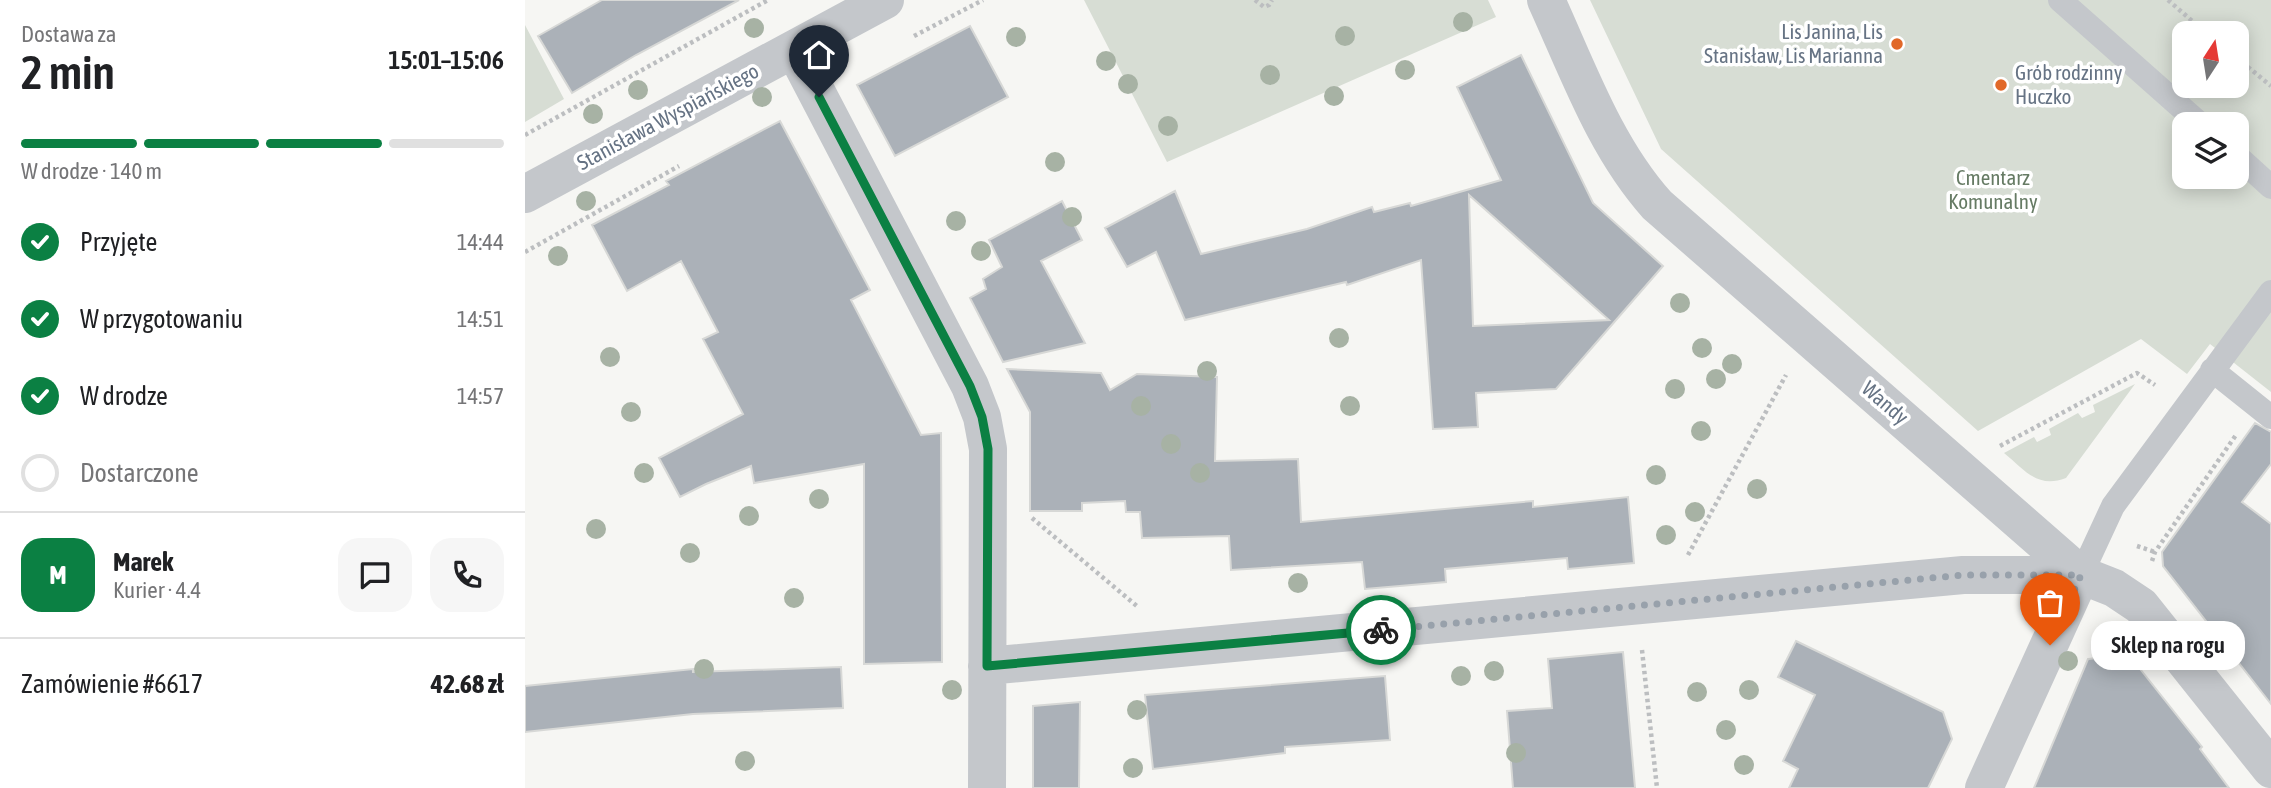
<!DOCTYPE html>
<html lang="pl">
<head>
<meta charset="utf-8">
<style>
	body { margin:0; font-family:"Asap Condensed",sans-serif; background:#f6f6f6; color:#202124; height:100vh; display:flex; flex-direction:column; font-size:26px; white-space:nowrap }
	* { box-sizing:border-box; margin:0 }
	p { font-size:23px; color:#757577 }
	.icon { flex:none; width:38px; height:38px; fill:none; stroke:currentColor; stroke-width:2; stroke-linecap:round; stroke-linejoin:round }
	.map { position:relative; flex:1; overflow:hidden }
	.side { display:flex; flex-direction:column; background:#fff; width:525px }
	.side>* { flex:none }
	.needle { width:46px; rotate:12deg }
	.tools { position:absolute; left:1647px; top:21px; display:grid; gap:14px }
	.tools a { display:grid; place-items:center; width:77px; height:77px; border-radius:14px; background:#fff; box-shadow:0 4px 18px #0003; font-size:35px }
	.pin { position:absolute; display:grid; place-items:center; width:60px; height:60px; color:#fff; margin:-72px -30px; border-radius:50% 50% 50% 0; rotate:-45deg; box-shadow:0 0 7px #0007 }
	.pin .icon { rotate:45deg }
	.courier { position:absolute; display:grid; place-items:center; width:70px; height:70px; margin:-35px; border:5px solid #0b8043; border-radius:50%; background:#fff; color:#222; box-shadow:0 2px 9px #0007 }
	.bubble { position:absolute; height:49px; border-radius:21px; background:#fff; box-shadow:0 4px 18px #0003; font-size:23px; font-weight:600; line-height:49px; text-align:center }
	.summary em { font-style:normal; font-weight:600 }
	.summary div { display:flex; flex-direction:column-reverse }
	.summary { display:flex; align-items:center; justify-content:space-between; height:119px; padding:0 21px }
	h1 { font-size:46px; font-weight:600; line-height:52px }
	.bar { display:grid; grid-template-columns:repeat(4,1fr); gap:10px 7px; align-content:center; height:84px; padding:0 21px }
	.bar i { height:9px; border-radius:5px; background:#e0e0e0 }
	.bar .current { background:#0b8043 }
	.bar p { grid-column:span 4 }
	.line { display:flex; align-items:center; gap:18px; padding:0 21px; border-top:2px solid #e0e0e0 }
	.line div { flex:1 }
	.round { display:grid; place-items:center; flex:none; width:74px; height:74px; border-radius:21px; background:#f6f6f6 }
	ol { padding:0 21px; list-style:none }
	li { display:flex; align-items:center; gap:21px; height:77px }
	li p { margin-inline-start:auto }
	li .icon { padding:7px; border-radius:50%; background:#0b8043; color:#fff; stroke-width:4 }
	li:last-child { color:#757577 }
	li i { width:38px; height:38px; border:4px solid #e0e0e0; border-radius:50% }
	main { display:flex; flex:1; min-height:0 }
	.map>svg:first-child { display:block }
	.green { fill:#d7ddd4; fill-rule:evenodd }
	.building { fill:#abb1b8; stroke:#d7d8d6; stroke-width:2; fill-rule:evenodd }
	.lines { fill:none; stroke-linecap:round; stroke-linejoin:round }
	.path { stroke:#bcbec0; stroke-width:4.5; stroke-dasharray:3.5 3.5; stroke-linecap:butt }
	.lane { stroke:#c4c7cb; stroke-width:24 }
	.street { stroke:#c4c7cb; stroke-width:38 }
	.tree { fill:#a7b2a4 }
	.done { stroke:#98a1ab; stroke-width:7; stroke-dasharray:0 12.6 }
	.route { stroke:#0b8043; stroke-width:9 }
	.poi-dot { fill:#e16828; stroke:#fff; stroke-width:2.5 }
	.labels { text-anchor:middle; stroke-width:7; stroke-linejoin:round; paint-order:stroke }
	.poi-label { font-size:21px; fill:#667384; stroke:#fff; text-anchor:end }
	.street-label { font-size:21px; fill:#667384; stroke:#fff }
	.park-label { font-size:21px; fill:#667b64; stroke:#fff }
</style>
</head>
<body>
<main>
<section class="side">
<div class="summary"><div><h1>2 min</h1><p>Dostawa za</p></div><em>15:01–15:06</em></div>
<div class="bar"><i class="current"></i><i class="current"></i><i class="current"></i><i></i><p>W drodze · 140 m</p></div>
<ol>
<li><svg class="icon" aria-label="check" viewBox="0 0 24 24"><path d="M5 12l5 5 9-10"/></svg>Przyjęte<p>14:44</p></li>
<li><svg class="icon" aria-label="check" viewBox="0 0 24 24"><path d="M5 12l5 5 9-10"/></svg>W przygotowaniu<p>14:51</p></li>
<li><svg class="icon" aria-label="check" viewBox="0 0 24 24"><path d="M5 12l5 5 9-10"/></svg>W drodze<p>14:57</p></li>
<li><i></i>Dostarczone</li>
</ol>
<div class="line" style="height:126px"><b class="round" style="background:#0b8043;color:#fff">M</b><div><b>Marek</b><p>Kurier · 4.4</p></div><a class="round"><svg class="icon" aria-label="chat" viewBox="0 0 24 24"><path d="M4 5h16v11H9l-5 4z"/></svg></a><a class="round"><svg class="icon" aria-label="phone" viewBox="0 0 24 24"><path d="M5 4h4l2 5-3 2q2 4 5 5l2-3 5 2v4C11 20 4 13 5 4z"/></svg></a></div>
<div class="line" style="height:91px"><div>Zamówienie #6617</div><b>42.68 zł</b></div>
</section>
<div class="map">
<svg width="1746" height="788" viewBox="0 0 1746 788">
	<rect width="100%" height="100%" fill="#f6f6f3"/>
	<path class="green" d="M559,0H963L971,17L642,162Z
		M1065,0H1746V392L1685,344L1662,374L1616,339L1453,431L1136,149ZM1659,33H1712V86H1659ZM1659,124H1712V177H1659Z
		M0,25L39,99L0,122Z
		M1610,384L1541,478C1512,489 1500,470 1479,453L1509,437L1512,442L1526,435L1524,429L1553,413L1557,418L1570,412L1568,405Z"/>
	<path class="building" d="M77,0H214L111,55L47,93L13,36Z
		M445,26L483,97L370,156L332,85Z
		M996,55L1068,203L1138,266L1031,389L951,393L953,427L908,429L896,260L822,285L821,282L660,320L631,252L602,267L580,228L650,191L676,254L782,229L847,207L849,212L885,203L886,206L976,180L932,87ZM944,195L1084,320L948,326Z
		M255,121L345,290L326,300L396,435L416,433L417,662L339,664V464L229,483L226,466L181,484L155,497L134,458L218,414L178,339L193,332L156,261L102,291L67,225L144,185L141,181Z
		M537,201L557,240L516,261L560,343L478,362L445,298L461,289L458,279L477,267L464,240Z
		M482,369L576,373L585,390L612,374L692,377L690,461L773,459L776,522L1008,501V507L1103,497L1109,563L1043,569L1042,558L920,569L921,582L840,589L837,562L706,570L704,536L617,538L615,512H601L600,501L557,503V511H505V412Z
		M1730,423L1746,432V464L1717,502L1746,524V704L1638,566L1637,552Z
		M1271,641L1418,712L1427,739L1403,788H1264L1273,769L1258,761L1290,695L1253,677Z
		M1098,652L1110,788H988L982,711L1027,708L1023,659Z
		M1604,655L1677,747L1675,749L1704,788H1509L1563,659Z
		M316,667L318,708L168,714L0,732V686L168,669V672Z
		M860,676L865,740L760,747V753L628,769L620,695Z
		M555,702L554,788H508V706Z"/>
	<g class="lines">
		<path class="path" d="M730,0L739,7L744,5L747,0
			M1643,0L1681,33
			M389,36L458,0
			M1712,58L1746,86
			M0,135L243,0
			M0,252L154,166
			M1475,446L1612,373L1630,385
			M507,518L613,607
			M1612,546L1630,552
			M1163,555L1261,375
			M1627,561L1630,552L1711,435
			M1117,650L1132,788"/>
		<path class="lane" d="M1535,0L1675,124
			M1712,156L1746,187
			M1687,370L1746,417
			M1556,575L1588,506L1746,292"/>
		<path class="street" d="M1021,0C1053,70 1080,147 1132,205L1556,575L1589,588L1616,606L1746,769
			M269,49L445,386L457,417L463,449L462,788
			M0,194L360,0
			M462,666L1438,575H1556L1459,788"/>
	</g>
	<g class="tree">
		<circle cx="938" cy="22" r="10"/>
		<circle cx="229" cy="28" r="10"/>
		<circle cx="820" cy="36" r="10"/>
		<circle cx="491" cy="37" r="10"/>
		<circle cx="581" cy="61" r="10"/>
		<circle cx="880" cy="70" r="10"/>
		<circle cx="745" cy="75" r="10"/>
		<circle cx="603" cy="84" r="10"/>
		<circle cx="113" cy="90" r="10"/>
		<circle cx="809" cy="96" r="10"/>
		<circle cx="237" cy="97" r="10"/>
		<circle cx="68" cy="114" r="10"/>
		<circle cx="643" cy="126" r="10"/>
		<circle cx="530" cy="162" r="10"/>
		<circle cx="61" cy="201" r="10"/>
		<circle cx="547" cy="217" r="10"/>
		<circle cx="431" cy="221" r="10"/>
		<circle cx="456" cy="251" r="10"/>
		<circle cx="33" cy="256" r="10"/>
		<circle cx="1155" cy="303" r="10"/>
		<circle cx="814" cy="338" r="10"/>
		<circle cx="1177" cy="348" r="10"/>
		<circle cx="85" cy="357" r="10"/>
		<circle cx="1207" cy="364" r="10"/>
		<circle cx="682" cy="371" r="10"/>
		<circle cx="1191" cy="379" r="10"/>
		<circle cx="1150" cy="389" r="10"/>
		<circle cx="616" cy="406" r="10"/>
		<circle cx="825" cy="406" r="10"/>
		<circle cx="106" cy="412" r="10"/>
		<circle cx="1176" cy="431" r="10"/>
		<circle cx="646" cy="444" r="10"/>
		<circle cx="119" cy="473" r="10"/>
		<circle cx="675" cy="473" r="10"/>
		<circle cx="1131" cy="475" r="10"/>
		<circle cx="1232" cy="489" r="10"/>
		<circle cx="294" cy="499" r="10"/>
		<circle cx="1170" cy="512" r="10"/>
		<circle cx="224" cy="516" r="10"/>
		<circle cx="71" cy="529" r="10"/>
		<circle cx="1141" cy="535" r="10"/>
		<circle cx="165" cy="553" r="10"/>
		<circle cx="773" cy="583" r="10"/>
		<circle cx="269" cy="598" r="10"/>
		<circle cx="1543" cy="661" r="10"/>
		<circle cx="179" cy="669" r="10"/>
		<circle cx="969" cy="671" r="10"/>
		<circle cx="936" cy="676" r="10"/>
		<circle cx="427" cy="690" r="10"/>
		<circle cx="1224" cy="690" r="10"/>
		<circle cx="1172" cy="692" r="10"/>
		<circle cx="612" cy="710" r="10"/>
		<circle cx="1201" cy="730" r="10"/>
		<circle cx="991" cy="753" r="10"/>
		<circle cx="220" cy="761" r="10"/>
		<circle cx="1219" cy="765" r="10"/>
		<circle cx="608" cy="768" r="10"/>
	</g>
	<g class="lines">
		<path class="done" d="M856,630L1438,575H1556L1525,645"/>
		<path class="route" d="M294,97L445,386L457,417L463,449L462,666L856,630"/>
	</g>
	<g class="poi-dot">
		<circle cx="1372" cy="44" r="7"/>
		<circle cx="1476" cy="85" r="7"/>
	</g>
	<g class="labels">
		<g class="poi-label">
			<text x="1358" y="39">Lis Janina, Lis<tspan x="1358" dy="24">Stanisław, Lis Marianna</tspan></text>
			<text x="1490" y="80" text-anchor="start">Grób rodzinny<tspan x="1490" dy="24">Huczko</tspan></text>
		</g>
		<g class="street-label">
			<text transform="translate(143 117) rotate(-28)" y="7">Stanisława Wyspiańskiego</text>
			<text transform="translate(1360 403) rotate(41)" y="7">Wandy</text>
		</g>
		<g class="park-label">
			<text x="1468" y="185">Cmentarz<tspan x="1468" dy="24">Komunalny</tspan></text>
		</g>
	</g>
</svg>
<div class="tools">
<a><svg class="needle" viewBox="-14 -14 28 28"><path d="M0-13l5 13h-10z" fill="#e53935"/><path d="M0 13l5-13h-10z" fill="#757577"/></svg></a>
<a><svg class="icon" aria-label="layers" viewBox="0 0 24 24"><path d="M12 4l9 5-9 5-9-5zM3 14l9 5 9-5"/></svg></a>
</div>
<div class="pin" style="left:1525px;top:645px;background:#ea580c"><svg class="icon" aria-label="bag" viewBox="0 0 24 24"><path d="M5 8h14l-1 12H6zM9 8a3 3 0 0 1 6 0"/></svg></div>
<div class="pin" style="left:294px;top:97px;background:#1f2937"><svg class="icon" aria-label="home" viewBox="0 0 24 24"><path d="M3 11l9-7 9 7M6 9v11h12V9"/></svg></div>
<div class="courier" style="left:856px;top:630px"><svg class="icon" aria-label="bike" viewBox="0 0 24 24"><circle cx="6" cy="16" r="4"/><circle cx="18" cy="16" r="4"/><path d="M6 16l4-8h5l3 8M10 8l3 8H6M13 5h3"/></svg></div>
<div class="bubble" style="left:1566px;top:621px;width:154px">Sklep na rogu</div>
</div>
</main>
</body>
</html>
